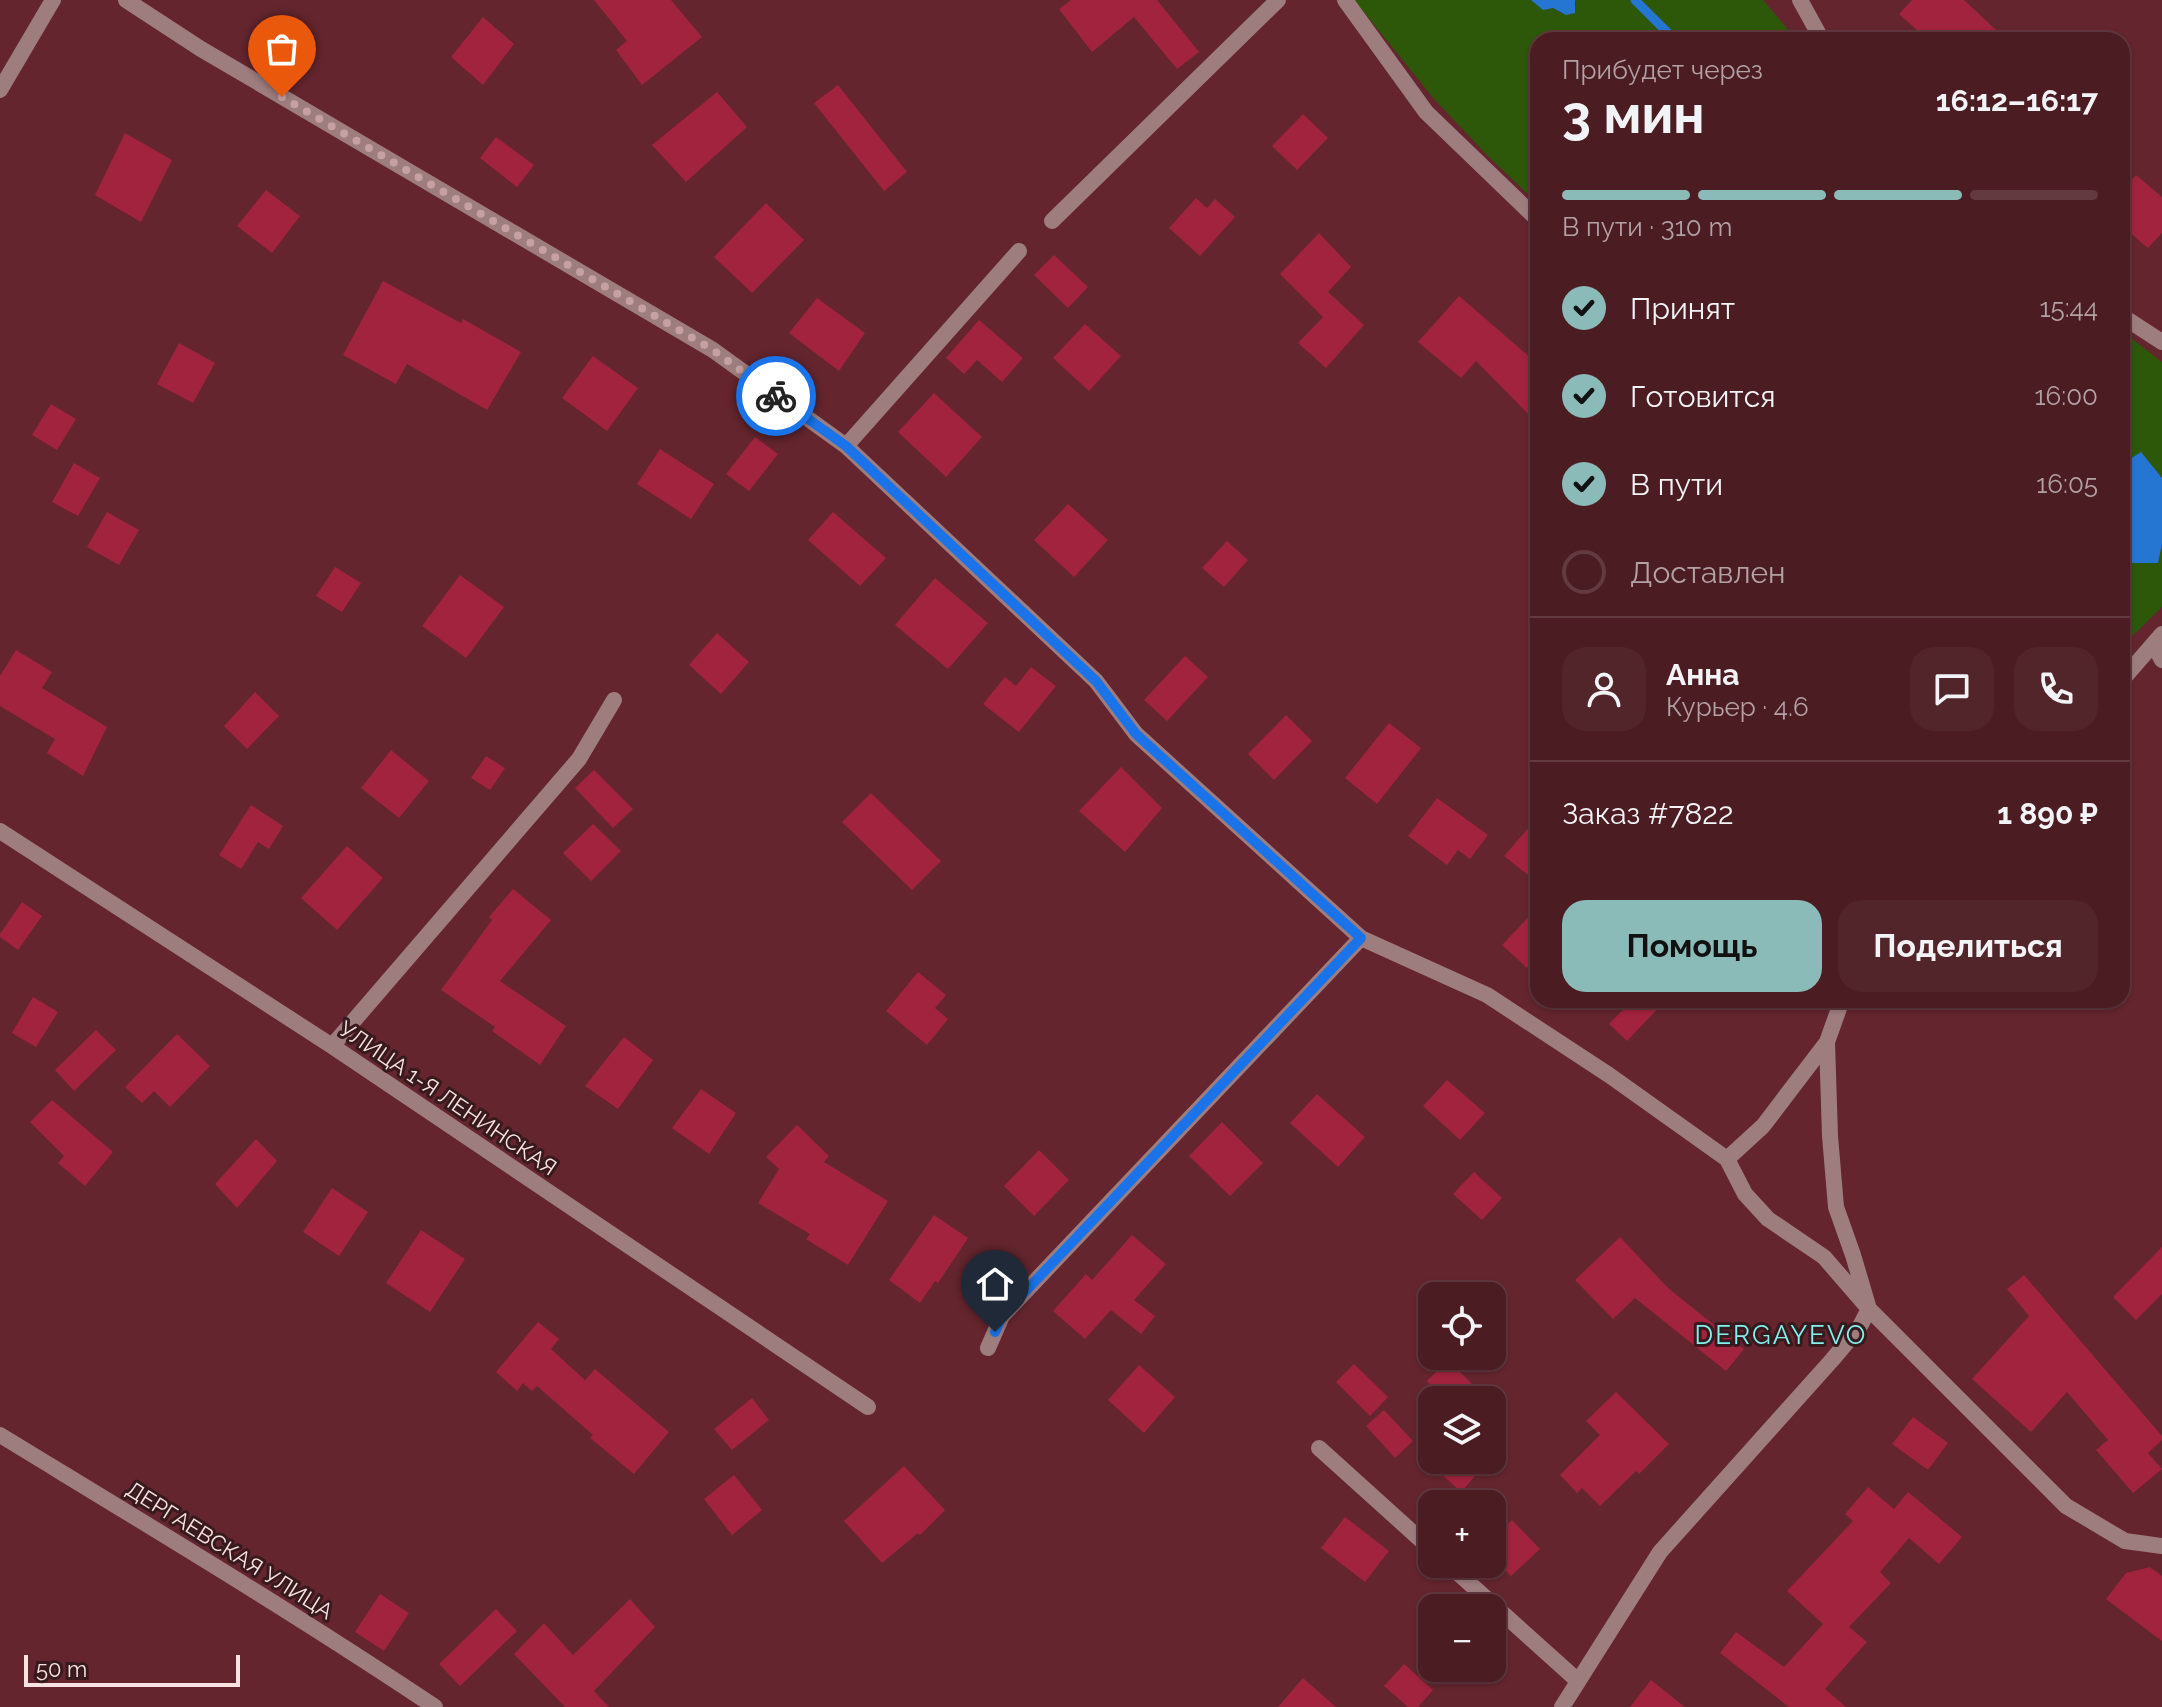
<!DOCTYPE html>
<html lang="ru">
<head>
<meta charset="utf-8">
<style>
	body { margin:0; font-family:Raleway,sans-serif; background:#52252a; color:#f1f3f6; height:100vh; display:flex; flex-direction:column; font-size:30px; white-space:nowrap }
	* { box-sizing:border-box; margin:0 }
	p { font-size:26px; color:#b2a1a5 }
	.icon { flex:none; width:44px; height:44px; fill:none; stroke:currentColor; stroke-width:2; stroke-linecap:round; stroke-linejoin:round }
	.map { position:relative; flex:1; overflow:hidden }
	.panel { position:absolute; left:1530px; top:32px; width:600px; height:976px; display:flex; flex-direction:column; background:#4b1c22; border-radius:24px; box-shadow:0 2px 6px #0004,0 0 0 2px #623a40 }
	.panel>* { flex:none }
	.controls { position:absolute; left:1418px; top:1282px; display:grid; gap:16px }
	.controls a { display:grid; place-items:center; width:88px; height:88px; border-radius:16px; background:#4b1c22; box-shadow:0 2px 6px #0004,0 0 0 2px #623a40; font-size:40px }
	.scale { position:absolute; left:24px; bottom:20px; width:216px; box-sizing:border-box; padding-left:8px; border:4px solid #fae2e2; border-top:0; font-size:22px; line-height:28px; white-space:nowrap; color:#fae2e2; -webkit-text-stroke:6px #371a1d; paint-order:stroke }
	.pin { position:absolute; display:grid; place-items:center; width:68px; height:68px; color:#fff; margin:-82px -34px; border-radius:50% 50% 50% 0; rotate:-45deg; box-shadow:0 0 8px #0007 }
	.pin .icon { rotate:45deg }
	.courier { position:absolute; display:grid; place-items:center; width:80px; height:80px; margin:-40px; border:6px solid #1a73e8; border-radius:50%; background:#fff; color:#222; box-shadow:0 2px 10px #0007 }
	.headline em { font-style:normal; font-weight:700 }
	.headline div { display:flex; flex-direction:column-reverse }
	.headline { display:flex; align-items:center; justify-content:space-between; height:136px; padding:0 32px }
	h1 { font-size:52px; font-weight:700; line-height:60px }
	.bar { display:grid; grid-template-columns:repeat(4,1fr); gap:12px 8px; align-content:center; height:96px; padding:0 32px }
	.bar i { height:10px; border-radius:6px; background:#623a40 }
	.bar .active { background:#8bbbb9 }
	.bar p { grid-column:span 4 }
	.line { display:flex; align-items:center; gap:20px; padding:0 32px; border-top:2px solid #623a40 }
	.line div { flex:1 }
	.round { display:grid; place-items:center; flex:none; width:84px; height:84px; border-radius:24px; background:#52252a }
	ol { padding:0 32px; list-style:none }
	li { display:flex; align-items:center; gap:24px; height:88px }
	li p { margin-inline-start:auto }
	li .icon { padding:8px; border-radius:50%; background:#8bbbb9; color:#111; stroke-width:4 }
	li:last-child { color:#b2a1a5 }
	li i { width:44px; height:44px; border:4px solid #623a40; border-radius:50% }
	.cta { display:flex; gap:16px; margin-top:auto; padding:16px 32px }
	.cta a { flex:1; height:92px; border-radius:24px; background:#8bbbb9; color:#111; font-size:32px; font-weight:700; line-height:92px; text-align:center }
	.cta a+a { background:#52252a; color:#f1f3f6 }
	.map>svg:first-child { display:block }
	.green { fill:#2d5809 }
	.water { fill:#2576d3 }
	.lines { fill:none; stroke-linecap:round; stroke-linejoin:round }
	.stream { stroke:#2576d3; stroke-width:9 }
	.building { fill:#a2233d }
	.street { stroke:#9e7d7f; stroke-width:16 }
	.done { stroke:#c6a0a3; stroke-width:8; stroke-dasharray:0 14.4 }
	.route { stroke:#1a73e8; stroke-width:10 }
	.labels { text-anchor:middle; stroke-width:6; stroke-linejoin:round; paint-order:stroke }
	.street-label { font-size:22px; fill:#fae2e2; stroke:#371a1d }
	.quarter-label { font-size:26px; letter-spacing:2px; fill:#83efee; stroke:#371a1d }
</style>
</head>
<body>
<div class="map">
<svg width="2162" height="1707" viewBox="0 0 2162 1707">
	<rect width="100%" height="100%" fill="#64252e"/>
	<path class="green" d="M1354,0H1531L1533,2L1553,8L1561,13L1576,6L1575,0H1763L1797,40H1538V144L1530,159L1528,169L1538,178V204L1487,155L1435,100Z
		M2122,331L2162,362V478L2141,453L2122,464Z
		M2162,544V607L2122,646V563H2157Z"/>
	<path class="water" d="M1531,0H1575V13L1566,15L1553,8L1543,10Z
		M2141,452L2162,478V544L2158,563H2122V464Z"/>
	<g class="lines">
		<path class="stream" d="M1635,0L1675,40"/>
	</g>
	<path class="building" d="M594,0H671L702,37L642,85L616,50L627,41Z
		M1071,0H1157L1199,52L1177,69L1134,17L1092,52L1059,9Z
		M1912,0H1964L2007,40H1928L1899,14Z
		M483,17L514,44L483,85L451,57Z
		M838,85L907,172L884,191L814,103Z
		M717,92L747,127L686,182L652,145Z
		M1303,114L1328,138L1297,170L1272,146Z
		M125,133L172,160L141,222L95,195Z
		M496,137L534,165L517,187L480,158Z
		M2136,175L2162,197V233L2148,248L2122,226V191Z
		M266,190L300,216L272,253L237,226Z
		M1196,198L1207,208L1215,199L1235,217L1200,256L1169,228Z
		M766,203L804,240L752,293L714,257Z
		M1319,233L1351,267L1328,292L1364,325L1326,368L1298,343L1323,317L1280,274Z
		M1054,255L1088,287L1068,308L1034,275Z
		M383,281L461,323L463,319L521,352L487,410L407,364L396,384L343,355Z
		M1459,296L1538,364V424L1476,361L1461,378L1418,342Z
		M817,298L865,333L839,371L789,333Z
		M979,320L1023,358L1002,382L977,360L964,374L946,358Z
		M1085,324L1121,356L1089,391L1053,358Z
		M179,343L215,363L193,403L157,384Z
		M593,356L638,388L607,431L562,398Z
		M934,393L982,437L946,477L898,432Z
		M51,404L76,419L57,450L32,435Z
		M755,437L778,454L749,491L726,474Z
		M660,449L714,484L691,519L637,484Z
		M74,463L100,478L78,516L52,502Z
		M1068,504L1108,540L1074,577L1034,540Z
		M107,512L139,530L119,565L87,547Z
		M833,512L886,558L860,586L808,540Z
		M1227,541L1248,560L1224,587L1202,568Z
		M335,567L361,583L342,612L316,596Z
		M460,575L504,607L466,658L422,626Z
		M935,578L988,623L948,669L895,625Z
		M717,633L749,662L721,694L689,665Z
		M16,650L52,672L42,688L107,727L83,776L47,753L55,739L0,706V676Z
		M1185,656L1208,677L1167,721L1144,700Z
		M1031,667L1056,686L1019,732L983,704L1005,677L1016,686Z
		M255,692L279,716L247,749L224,726Z
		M1286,715L1312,741L1274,780L1248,754Z
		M1389,723L1421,748L1377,804L1345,778Z
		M391,750L429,781L399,818L361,788Z
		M486,756L505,768L490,790L471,778Z
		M1121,767L1162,808L1125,852L1079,811Z
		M594,770L633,809L613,828L575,788Z
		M871,793L941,861L912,890L842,822Z
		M1437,798L1488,835L1470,859L1458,850L1447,865L1408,836Z
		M251,805L283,826L269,849L258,842L241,869L219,855Z
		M1538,817V883L1504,856Z
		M593,824L621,851L591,881L563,853Z
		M347,846L383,878L337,930L301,898Z
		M513,889L551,920L500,981L566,1026L540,1065L492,1031L495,1027L441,990L492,920L489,917Z
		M22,902L42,916L18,950L0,937V934Z
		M1538,907V956L1527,968L1502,945Z
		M918,972L946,995L935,1008L948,1019L927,1045L886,1011Z
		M33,997L58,1012L36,1047L12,1033Z
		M1633,1000H1666L1627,1041L1609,1024Z
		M96,1030L116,1050L74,1091L55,1070Z
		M177,1034L210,1066L170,1107L154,1091L142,1103L125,1087Z
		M624,1037L653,1060L618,1109L585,1086Z
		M1447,1080L1485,1113L1460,1140L1423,1106Z
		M701,1089L736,1113L709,1154L672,1128Z
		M1317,1094L1365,1137L1338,1167L1290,1123Z
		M52,1100L113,1152L85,1186L58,1163L64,1156L30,1122Z
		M1222,1122L1263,1163L1230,1196L1189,1156Z
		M797,1125L829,1156L824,1162L888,1201L848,1265L806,1239L810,1234L758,1203L779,1169L766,1157Z
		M256,1139L277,1161L237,1208L215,1184Z
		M1039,1150L1069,1180L1034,1216L1004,1186Z
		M1474,1172L1502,1198L1482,1220L1453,1194Z
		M332,1188L368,1212L339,1256L303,1232Z
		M934,1215L968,1238L938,1283L935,1281L920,1303L889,1280Z
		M421,1230L465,1259L430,1312L386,1283Z
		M1132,1235L1166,1264L1134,1300L1155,1316L1141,1334L1111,1310L1085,1339L1053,1311L1086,1274L1092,1280Z
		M1620,1237L1668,1288L1744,1349L1726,1371L1635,1298L1613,1319L1575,1280Z
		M2162,1247V1294L2136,1320L2113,1297Z
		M2024,1275L2162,1436V1440L2148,1453L2162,1469L2133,1493L2096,1450L2108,1440L2067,1392L2031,1432L1972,1379L2029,1316L2007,1289Z
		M538,1322L559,1339L551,1349L585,1380L595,1369L669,1432L634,1474L590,1438L593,1435L537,1386L532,1391L523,1383L517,1391L496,1372Z
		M1448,1360L1488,1400H1446L1427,1381Z
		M1354,1364L1388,1397L1370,1416L1336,1382Z
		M1139,1365L1175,1397L1144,1433L1108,1400Z
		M1616,1392L1669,1444L1639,1474L1636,1471L1600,1506L1582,1488L1577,1493L1560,1475L1600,1435L1586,1421Z
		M752,1398L769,1420L732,1450L714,1429Z
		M1384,1410L1413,1441L1395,1458L1366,1426Z
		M1913,1417L1948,1443L1928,1470L1892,1444Z
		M1426,1460H1489L1461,1492Z
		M904,1466L945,1510L920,1535L918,1533L882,1563L844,1521Z
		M734,1475L762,1510L732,1535L704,1499Z
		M1868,1487L1894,1509L1908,1492L1962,1537L1939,1564L1909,1538L1880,1572L1891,1583L1849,1627L1867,1642L1825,1689L1846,1707H1789L1720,1653L1736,1632L1784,1667L1823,1624L1787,1591L1853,1521L1845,1514Z
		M1345,1517L1389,1551L1365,1582L1321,1548Z
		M1512,1520L1540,1549L1511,1576L1492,1557V1538Z
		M2150,1567L2162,1576V1641L2106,1599L2126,1573Z
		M380,1594L409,1613L384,1651L355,1632Z
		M630,1599L655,1627L594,1691L609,1707H565L514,1654L544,1623L573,1655Z
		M496,1609L517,1631L460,1686L439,1664Z
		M1404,1664L1433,1690L1418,1707H1408L1384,1686Z
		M1303,1678L1336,1707H1278Z
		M1651,1680L1685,1707H1630Z"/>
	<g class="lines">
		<path class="street" d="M126,0L201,49L713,350L846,446L1096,681L1136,734L1361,938L1487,995L1609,1075L1727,1159L1745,1194L1768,1219L1824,1257L1869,1309L2066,1506L2125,1541L2162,1546
			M1345,0L1426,112L1538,220
			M1800,0L1822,40
			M0,90L53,0
			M1052,221L1278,0
			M2122,316L2162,342
			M846,446L1019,251
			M2154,645L2162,660
			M2122,680L2162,634
			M0,831L332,1046L868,1407
			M332,1046L579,759L614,700
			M1727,1159L1763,1126L1827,1042
			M988,1348L1002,1316L1361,938
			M0,1435C146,1524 293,1612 435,1707
			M1319,1448L1432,1550
			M1448,1564L1578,1681
			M1562,1707L1660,1552L1832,1360L1859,1328L1869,1309L1853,1255L1836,1207L1830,1136L1827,1042L1842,1000"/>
	</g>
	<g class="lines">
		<path class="done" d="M282,97L713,350L776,396"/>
		<path class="route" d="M776,396L846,446L1096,681L1136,734L1361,938L1002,1316L995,1332"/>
	</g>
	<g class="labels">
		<g class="street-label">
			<text transform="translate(448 1098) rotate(34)" y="8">УЛИЦА 1-Я ЛЕНИНСКАЯ</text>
			<text transform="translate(230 1550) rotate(32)" y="8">ДЕРГАЕВСКАЯ УЛИЦА</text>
		</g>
		<g class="quarter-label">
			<text x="1781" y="1344">DERGAYEVO</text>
		</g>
	</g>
</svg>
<div class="controls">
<a><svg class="icon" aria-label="locate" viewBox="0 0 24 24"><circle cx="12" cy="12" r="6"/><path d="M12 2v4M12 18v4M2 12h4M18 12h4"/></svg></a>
<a><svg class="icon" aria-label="layers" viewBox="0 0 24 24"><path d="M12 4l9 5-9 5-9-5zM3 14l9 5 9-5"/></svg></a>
<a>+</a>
<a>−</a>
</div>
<div class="scale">50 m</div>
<div class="pin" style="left:282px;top:97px;background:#ea580c"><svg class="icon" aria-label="bag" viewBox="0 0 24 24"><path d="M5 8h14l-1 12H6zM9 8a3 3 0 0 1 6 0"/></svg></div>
<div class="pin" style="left:995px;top:1332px;background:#1f2937"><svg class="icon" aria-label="home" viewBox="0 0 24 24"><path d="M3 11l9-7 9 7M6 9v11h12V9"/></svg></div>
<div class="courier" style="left:776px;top:396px"><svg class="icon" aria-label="bike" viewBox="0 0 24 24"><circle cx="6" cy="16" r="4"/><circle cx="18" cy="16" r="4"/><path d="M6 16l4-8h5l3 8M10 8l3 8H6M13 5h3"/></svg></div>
<section class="panel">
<div class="headline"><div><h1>3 мин</h1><p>Прибудет через</p></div><em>16:12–16:17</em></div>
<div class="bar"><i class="active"></i><i class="active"></i><i class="active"></i><i></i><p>В пути · 310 m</p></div>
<ol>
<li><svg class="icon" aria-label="check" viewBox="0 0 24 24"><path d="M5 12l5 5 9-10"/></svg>Принят<p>15:44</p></li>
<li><svg class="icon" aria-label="check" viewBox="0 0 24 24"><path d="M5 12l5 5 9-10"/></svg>Готовится<p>16:00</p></li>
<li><svg class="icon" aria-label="check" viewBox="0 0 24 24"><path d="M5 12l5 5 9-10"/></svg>В пути<p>16:05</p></li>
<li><i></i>Доставлен</li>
</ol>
<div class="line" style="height:144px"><a class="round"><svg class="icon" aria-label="person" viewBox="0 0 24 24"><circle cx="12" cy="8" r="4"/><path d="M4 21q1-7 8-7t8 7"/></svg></a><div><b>Анна</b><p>Курьер · 4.6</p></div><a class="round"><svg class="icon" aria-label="chat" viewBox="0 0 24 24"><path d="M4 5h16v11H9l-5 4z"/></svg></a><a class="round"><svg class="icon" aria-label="phone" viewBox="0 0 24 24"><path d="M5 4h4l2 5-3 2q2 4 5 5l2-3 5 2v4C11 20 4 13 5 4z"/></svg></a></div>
<div class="line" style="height:104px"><div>Заказ #7822</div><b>1 890 ₽</b></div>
<div class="cta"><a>Помощь</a><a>Поделиться</a></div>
</section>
</div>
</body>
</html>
